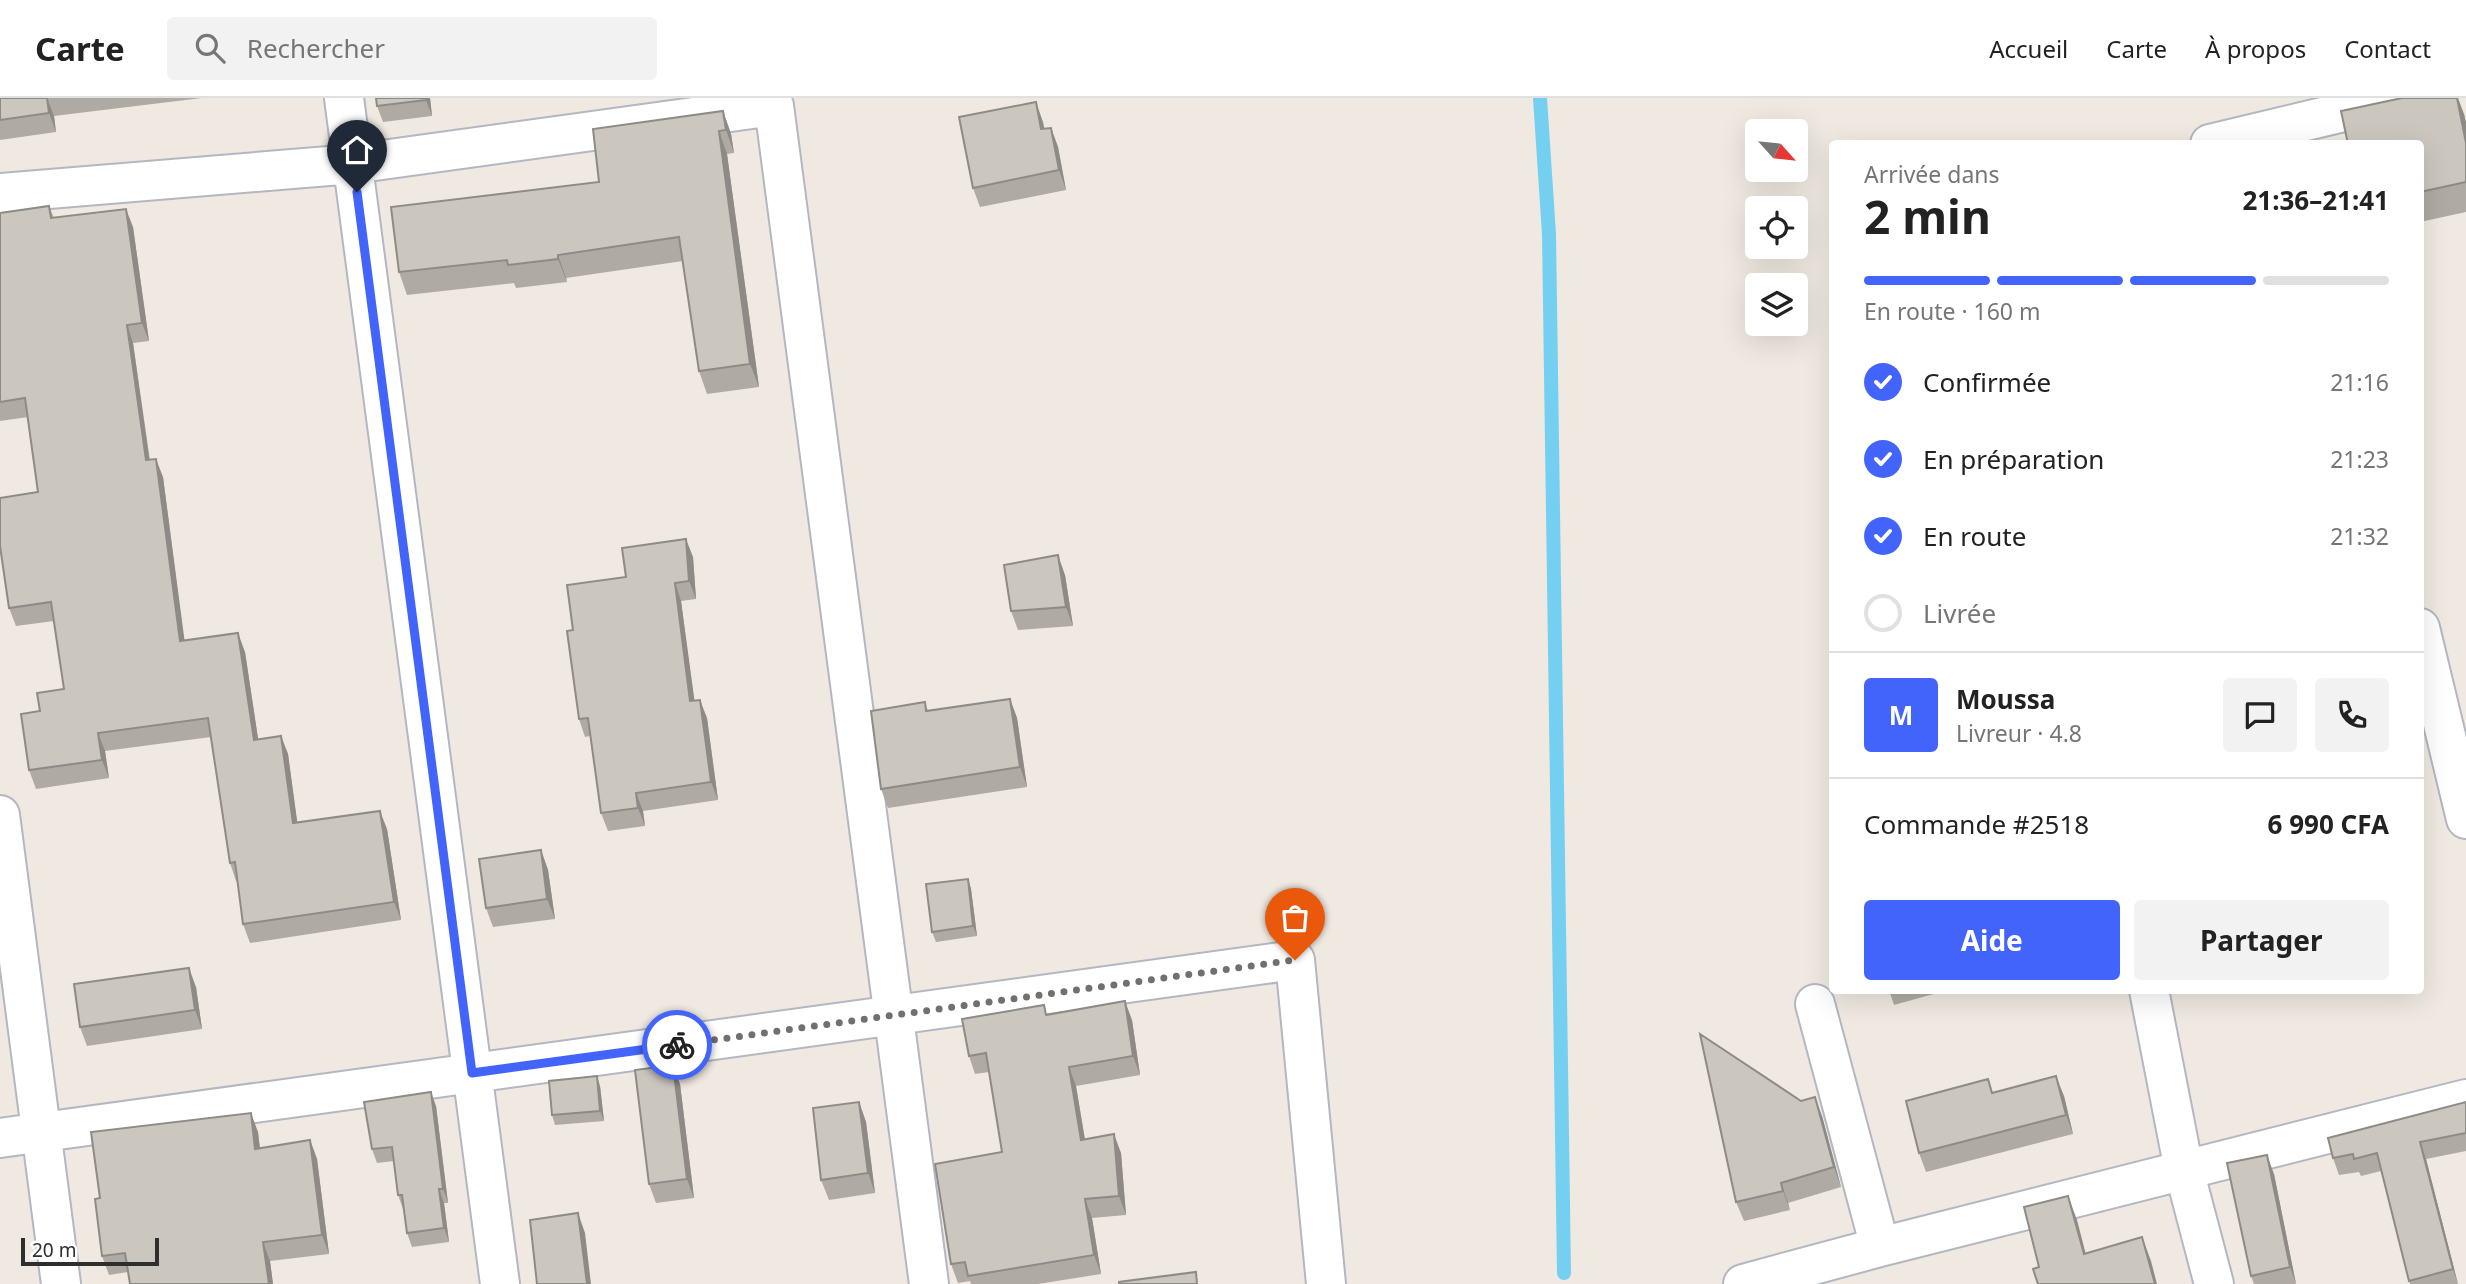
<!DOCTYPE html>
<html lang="fr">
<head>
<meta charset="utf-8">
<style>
	body { margin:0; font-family:"Noto Sans",sans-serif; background:#f2f2f2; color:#222; height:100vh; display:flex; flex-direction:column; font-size:26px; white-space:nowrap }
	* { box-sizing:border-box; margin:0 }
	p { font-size:23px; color:#767676 }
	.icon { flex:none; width:38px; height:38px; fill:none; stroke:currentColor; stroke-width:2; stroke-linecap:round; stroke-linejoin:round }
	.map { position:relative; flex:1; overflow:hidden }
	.panel { position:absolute; left:1829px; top:42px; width:595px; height:854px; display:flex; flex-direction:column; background:#fff; border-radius:7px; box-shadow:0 7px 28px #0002 }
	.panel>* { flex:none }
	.needle { width:46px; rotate:117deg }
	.buttons { position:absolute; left:1745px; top:21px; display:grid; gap:14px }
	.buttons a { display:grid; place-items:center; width:63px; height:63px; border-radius:7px; background:#fff; box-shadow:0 7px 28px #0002; font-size:35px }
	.scale { position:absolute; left:21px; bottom:18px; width:138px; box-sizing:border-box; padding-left:7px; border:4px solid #2e2e2e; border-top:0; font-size:19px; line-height:24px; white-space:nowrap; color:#2e2e2e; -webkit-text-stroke:5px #fff; paint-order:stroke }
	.pin { position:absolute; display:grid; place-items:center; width:60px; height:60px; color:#fff; margin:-72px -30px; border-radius:50% 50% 50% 0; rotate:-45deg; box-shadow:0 0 7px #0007 }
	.pin .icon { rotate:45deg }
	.courier { position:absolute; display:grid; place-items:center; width:70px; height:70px; margin:-35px; border:5px solid #4264fb; border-radius:50%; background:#fff; color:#222; box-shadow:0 2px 9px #0007 }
	.headline em { font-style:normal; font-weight:700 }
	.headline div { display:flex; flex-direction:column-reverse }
	.headline { display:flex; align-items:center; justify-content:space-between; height:119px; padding:0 35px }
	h1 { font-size:46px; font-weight:700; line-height:52px }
	.bar { display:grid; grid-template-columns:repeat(4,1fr); gap:10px 7px; align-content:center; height:84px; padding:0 35px }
	.bar i { height:9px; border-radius:5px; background:#e0e0e0 }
	.bar .selected { background:#4264fb }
	.bar p { grid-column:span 4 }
	.line { display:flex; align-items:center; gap:18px; padding:0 35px; border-top:2px solid #e0e0e0 }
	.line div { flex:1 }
	.round { display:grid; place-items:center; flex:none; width:74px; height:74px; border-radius:7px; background:#f2f2f2 }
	ol { padding:0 35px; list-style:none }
	li { display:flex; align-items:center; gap:21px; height:77px }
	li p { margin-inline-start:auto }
	li .icon { padding:7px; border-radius:50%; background:#4264fb; color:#fff; stroke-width:4 }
	li:last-child { color:#767676 }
	li i { width:38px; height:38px; border:4px solid #e0e0e0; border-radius:50% }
	.cta { display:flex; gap:14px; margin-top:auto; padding:14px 35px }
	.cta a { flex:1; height:80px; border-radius:7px; background:#4264fb; color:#fff; font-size:28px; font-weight:700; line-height:80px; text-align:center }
	.cta a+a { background:#f2f2f2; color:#222 }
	header { display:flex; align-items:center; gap:42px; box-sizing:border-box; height:98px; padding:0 35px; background:#fff; border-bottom:2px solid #e0e0e0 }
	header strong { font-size:33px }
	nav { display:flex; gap:38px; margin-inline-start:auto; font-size:24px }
	.search { width:490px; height:63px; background:#f2f2f2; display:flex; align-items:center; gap:18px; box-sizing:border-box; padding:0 24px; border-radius:7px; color:#767676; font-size:26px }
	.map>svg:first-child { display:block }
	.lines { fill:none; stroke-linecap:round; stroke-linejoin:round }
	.stream { stroke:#75cff0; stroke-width:14 }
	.street-casing { stroke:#b4b7c1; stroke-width:42 }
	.street { stroke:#fff; stroke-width:38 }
	.wall { fill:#afaba4 }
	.shaded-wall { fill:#8e8b86 }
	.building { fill:#cbc7bf; stroke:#8e8b86; stroke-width:2 }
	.done { stroke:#726f6d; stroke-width:7; stroke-dasharray:0 12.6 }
	.route { stroke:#4264fb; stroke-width:9 }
</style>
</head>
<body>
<header>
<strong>Carte</strong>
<div class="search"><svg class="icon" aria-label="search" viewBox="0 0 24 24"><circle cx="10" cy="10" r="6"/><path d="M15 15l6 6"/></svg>Rechercher</div>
<nav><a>Accueil</a><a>Carte</a><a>À propos</a><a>Contact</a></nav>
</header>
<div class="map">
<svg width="2466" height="1186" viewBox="0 0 2466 1186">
	<rect width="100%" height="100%" fill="#efe9e1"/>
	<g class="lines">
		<path class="stream" d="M1540,0L1549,136L1564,1175"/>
		<g class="street-casing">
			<path id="street" d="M344,0L500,1186
				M2210,46L2402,0
				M0,95L353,66L774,8L929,1186
				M2420,530L2466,721
				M0,717L61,1186
				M2149,892L2184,1072L2214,1186
				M1815,906L1880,1149
				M0,1040L1295,862L1326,1186
				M1743,1186L1880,1149L2466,1001"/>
		</g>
		<use href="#street" class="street"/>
	</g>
	<path class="wall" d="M0,0H202L54,18L56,34L0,42Z
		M376,0H430L432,18L383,24L377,8Z
		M723,13L731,36L734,55L727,56L759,289L707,296L699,273L683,163L566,180L567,184L516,190L514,185L407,197L399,174L599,84Z
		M2464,16L2466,25V114L2420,124V46Z
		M1043,24L1044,31L1051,30L1058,49L1066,92L980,109L973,90Z
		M49,108L54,120L133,129L149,243L133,245L150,362L163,379L184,542L245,554L258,641L281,638L288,656L297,725L387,731L401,822L250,845L243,826L238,783H236L230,765L211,639L105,653L109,680L36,691L29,672L40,613L64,591L54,523L16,528L9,510L38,394L28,319L0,323V115Z
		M693,459L696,501L681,503L694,603L707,620L718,702L643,713L645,728L608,733L601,715L590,638L585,639L579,621L573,532Z
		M1065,477L1073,528L1018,532L1011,513Z
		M1010,601L1017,620L1027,689L888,710L881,691L925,604L928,613Z
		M541,752L548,772L555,821L493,829L486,810Z
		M968,781L971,791L977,838L936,844L932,834Z
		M196,889L202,931L87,948L80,929Z
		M1889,892H1948L1894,907Z
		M1048,917L1132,922L1140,977L1076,988L1085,1041L1121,1055L1126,1117L1092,1120L1101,1176L1038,1186H971L970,1183L958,1185L951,1166L1002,1054L989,974L975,976L969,958Z
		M680,986L694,1100L656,1105L649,1086Z
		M600,988L604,1023L555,1027L552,1017Z
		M1993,994L2064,998L2073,1036L1926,1074L1919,1055Z
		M859,1004L866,1024L875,1095L829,1102L821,1082Z
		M2466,1004V1053L2426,1061L2458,1186H2410L2381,1073L2361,1078L2359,1074L2339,1077L2333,1060Z
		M436,1008L448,1105H444L449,1144L412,1149L407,1135L404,1111H403L398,1097L394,1063L377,1065L372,1051Z
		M1822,1018L1841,1089L1788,1105L1790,1112L1744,1123L1736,1104Z
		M258,1034L260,1050L310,1042L317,1061L329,1156L270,1163L273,1186H130L128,1174L109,1177L102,1158L100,1100Z
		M2274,1076L2296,1186H2254L2251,1178Z"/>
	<path class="shaded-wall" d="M47,0L54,18L56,34L49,15Z
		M426,0H430L432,18L426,2Z
		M2457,0H2458L2464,16L2466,25V45Z
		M1036,4L1043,24L1048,51L1041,31Z
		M723,13L731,36L734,55L726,32Z
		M1051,30L1058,49L1066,92L1059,72Z
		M719,33L727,56L759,289L750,266Z
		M126,111L133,129L149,243L142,225Z
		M558,157L566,180L567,184L558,161Z
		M127,227L133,245L152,381L146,362Z
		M156,361L163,379L187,561L180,543Z
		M686,441L693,459L696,501L689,483Z
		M1058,457L1065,477L1073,528L1066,509Z
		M675,485L681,503L697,621L690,603Z
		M238,535L245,554L261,660L254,642Z
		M1010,601L1017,620L1027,689L1020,669Z
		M700,602L707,620L718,702L711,684Z
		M98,635L105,653L109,680L102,662Z
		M281,638L288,656L300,744L293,725Z
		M636,695L643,713L645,728L638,710Z
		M380,713L387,731L401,822L394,804Z
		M541,752L548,772L555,821L547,801Z
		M968,781L971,791L977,838L973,828Z
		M189,870L196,889L202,931L195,912Z
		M1125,903L1132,922L1140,977L1133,958Z
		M673,967L680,986L694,1100L687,1081Z
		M1069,969L1076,988L1088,1061L1081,1042Z
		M597,978L600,988L604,1023L600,1013Z
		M2056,978L2064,998L2073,1036L2066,1017Z
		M431,994L436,1008L448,1105L443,1091Z
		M1815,999L1822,1018L1841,1089L1834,1069Z
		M859,1004L866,1024L875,1095L868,1075Z
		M251,1015L258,1034L262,1070L255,1051Z
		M1114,1036L1121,1055L1126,1117L1119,1098Z
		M310,1042L317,1061L329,1156L322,1137Z
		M2420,1044L2426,1061L2458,1186L2453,1171Z
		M2267,1057L2274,1076L2296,1186L2290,1169Z
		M1781,1085L1788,1105L1790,1112L1783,1093Z
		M439,1091L444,1105L449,1144L444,1130Z
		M2068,1098L2077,1122L2092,1180L2084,1156Z
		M1085,1101L1092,1120L1101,1176L1094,1157Z
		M578,1115L585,1135L591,1186H587Z
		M2142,1139L2151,1163L2157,1186H2155Z
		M263,1144L270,1163L273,1186H269Z"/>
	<path class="building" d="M0,0H47L49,15L0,22Z
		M376,0H426V2L377,8Z
		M2402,0H2457L2466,45V84L2420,94V46H2348L2341,13Z
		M1036,4L1041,31L1051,30L1059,72L973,90L959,19Z
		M723,13L726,32L719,33L750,266L699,273L679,139L558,157V161L508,167L507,162L399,174L391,109L599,84L593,31Z
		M49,108L51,120L126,111L142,225L127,227L146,362L156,361L180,543L238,535L254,642L281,638L293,725L380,713L394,804L243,826L235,764L230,765L208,620L98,635L102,662L29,672L21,616L40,613L37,595L64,591L51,504L9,510L0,448V400L38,394L25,300L0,304V115Z
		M686,441L689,483L675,485L690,603L700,602L711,684L636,695L638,710L601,715L588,620L579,621L567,533L573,532L567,487L626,479L622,450Z
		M1058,457L1066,509L1011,513L1004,467Z
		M1010,601L1020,669L881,691L871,613L925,604L926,613Z
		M541,752L547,801L486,810L479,761Z
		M968,781L973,828L932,834L926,786Z
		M189,870L195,912L80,929L74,886Z
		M1125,903L1133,958L1069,969L1081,1042L1114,1036L1119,1098L1085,1101L1094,1157L968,1178L965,1164L951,1166L935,1066L1002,1054L986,955L969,958L962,921L1044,907L1046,917Z
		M1700,936L1801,1003L1815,999L1834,1069L1781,1085L1783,1093L1736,1104Z
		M673,967L687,1081L649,1086L635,972Z
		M597,978L600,1013L552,1017L549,983Z
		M2056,978L2066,1017L1919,1055L1906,1003L1988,981L1992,995Z
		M431,994L443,1091H439L444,1130L407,1135L402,1097H398L392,1049L372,1051L364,1004Z
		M859,1004L868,1075L821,1082L813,1010Z
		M2466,1004V1035L2420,1044L2453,1171L2409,1183L2377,1055L2354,1061L2353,1056L2333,1060L2328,1040Z
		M251,1015L255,1051L310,1042L322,1137L263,1144L269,1186H130L125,1155L102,1158L95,1101L100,1100L91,1034Z
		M2267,1057L2290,1169L2251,1178L2227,1065Z
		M2068,1098L2084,1156L2142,1139L2155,1186H2038L2033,1171L2039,1169L2024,1109Z
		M578,1115L587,1186H537L530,1122Z
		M1196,1174L1197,1186H1119V1184Z"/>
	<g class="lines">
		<path class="done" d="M677,947L1295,862"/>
		<path class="route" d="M357,94L472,975L677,947"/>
	</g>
</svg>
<div class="buttons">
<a><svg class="needle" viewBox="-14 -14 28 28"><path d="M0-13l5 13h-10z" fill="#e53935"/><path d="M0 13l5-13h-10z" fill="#767676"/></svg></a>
<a><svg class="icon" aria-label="locate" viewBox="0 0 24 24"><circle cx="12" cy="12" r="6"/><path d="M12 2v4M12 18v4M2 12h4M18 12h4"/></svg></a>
<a><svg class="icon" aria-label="layers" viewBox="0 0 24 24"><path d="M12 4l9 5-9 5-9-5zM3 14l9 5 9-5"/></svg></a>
</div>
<div class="scale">20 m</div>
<div class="pin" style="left:1295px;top:862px;background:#ea580c"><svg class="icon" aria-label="bag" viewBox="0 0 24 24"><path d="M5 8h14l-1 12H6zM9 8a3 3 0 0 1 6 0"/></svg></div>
<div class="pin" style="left:357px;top:94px;background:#1f2937"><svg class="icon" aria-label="home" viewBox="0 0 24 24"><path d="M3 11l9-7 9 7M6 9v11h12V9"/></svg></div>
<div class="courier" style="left:677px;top:947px"><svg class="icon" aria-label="bike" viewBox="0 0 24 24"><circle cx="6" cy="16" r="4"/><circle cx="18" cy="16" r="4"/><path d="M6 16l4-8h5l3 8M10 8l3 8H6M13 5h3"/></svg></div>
<section class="panel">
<div class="headline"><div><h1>2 min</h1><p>Arrivée dans</p></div><em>21:36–21:41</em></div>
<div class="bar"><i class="selected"></i><i class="selected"></i><i class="selected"></i><i></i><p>En route · 160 m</p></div>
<ol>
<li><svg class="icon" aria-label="check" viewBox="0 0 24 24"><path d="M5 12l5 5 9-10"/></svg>Confirmée<p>21:16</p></li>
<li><svg class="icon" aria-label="check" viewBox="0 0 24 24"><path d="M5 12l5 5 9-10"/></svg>En préparation<p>21:23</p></li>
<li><svg class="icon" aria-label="check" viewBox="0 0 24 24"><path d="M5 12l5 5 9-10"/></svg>En route<p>21:32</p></li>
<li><i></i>Livrée</li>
</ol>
<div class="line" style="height:126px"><b class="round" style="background:#4264fb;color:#fff">M</b><div><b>Moussa</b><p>Livreur · 4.8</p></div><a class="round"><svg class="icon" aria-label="chat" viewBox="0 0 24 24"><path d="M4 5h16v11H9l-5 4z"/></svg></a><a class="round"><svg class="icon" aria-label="phone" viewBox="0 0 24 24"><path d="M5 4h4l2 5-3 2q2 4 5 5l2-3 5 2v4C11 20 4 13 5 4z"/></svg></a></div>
<div class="line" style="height:91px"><div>Commande #2518</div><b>6 990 CFA</b></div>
<div class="cta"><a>Aide</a><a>Partager</a></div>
</section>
</div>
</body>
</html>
